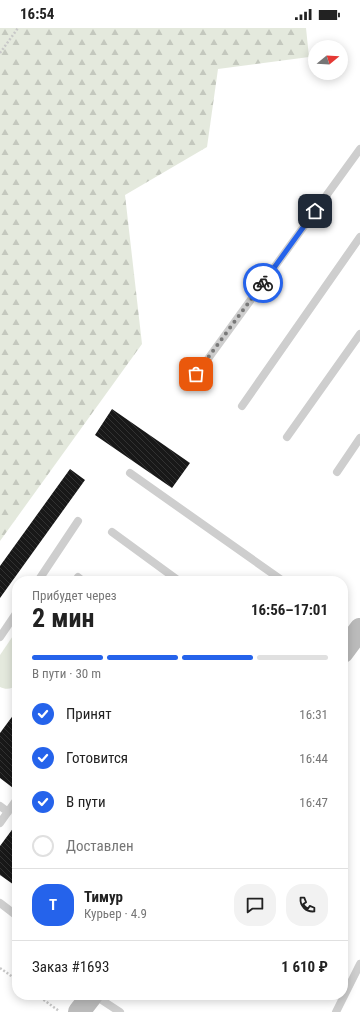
<!DOCTYPE html>
<html lang="ru">
<head>
<meta charset="utf-8">
<style>
	body { margin:0; font-family:"Roboto Condensed",sans-serif; background:#f2f2f2; color:#222; height:100vh; display:flex; flex-direction:column; font-size:15px; white-space:nowrap }
	* { box-sizing:border-box; margin:0 }
	p { font-size:13px; color:#767676 }
	.icon { flex:none; width:22px; height:22px; fill:none; stroke:currentColor; stroke-width:2; stroke-linecap:round; stroke-linejoin:round }
	.map { position:relative; flex:1; overflow:hidden }
	.panel { position:absolute; left:12px; top:548px; width:336px; height:424px; display:flex; flex-direction:column; background:#fff; border-radius:16px; box-shadow:0 2px 10px #0003 }
	.panel>* { flex:none }
	.needle { width:26px; rotate:72deg }
	.buttons { position:absolute; left:308px; top:12px; display:grid; gap:8px }
	.buttons a { display:grid; place-items:center; width:40px; height:40px; border-radius:50%; background:#fff; box-shadow:0 2px 10px #0003; font-size:20px }
	.pin { position:absolute; display:grid; place-items:center; width:34px; height:34px; color:#fff; margin:-17px; border-radius:8px; box-shadow:0 2px 6px #0006 }
	.courier { position:absolute; display:grid; place-items:center; width:40px; height:40px; margin:-20px; border:3px solid #2563eb; border-radius:50%; background:#fff; color:#222; box-shadow:0 1px 5px #0007 }
	.headline em { font-style:normal; font-weight:700 }
	.headline div { display:flex; flex-direction:column-reverse }
	.headline { display:flex; align-items:center; justify-content:space-between; height:68px; padding:0 20px }
	h1 { font-size:26px; font-weight:700; line-height:30px }
	.bar { display:grid; grid-template-columns:repeat(4,1fr); gap:6px 4px; align-content:center; height:48px; padding:0 20px }
	.bar i { height:5px; border-radius:3px; background:#e0e0e0 }
	.bar .current { background:#2563eb }
	.bar p { grid-column:span 4 }
	.line { display:flex; align-items:center; gap:10px; padding:0 20px; border-top:1px solid #e0e0e0 }
	.line div { flex:1 }
	.round { display:grid; place-items:center; flex:none; width:42px; height:42px; border-radius:16px; background:#f2f2f2 }
	ol { padding:0 20px; list-style:none }
	li { display:flex; align-items:center; gap:12px; height:44px }
	li p { margin-inline-start:auto }
	li .icon { padding:4px; border-radius:50%; background:#2563eb; color:#fff; stroke-width:4 }
	li:last-child { color:#767676 }
	li i { width:22px; height:22px; border:2px solid #e0e0e0; border-radius:50% }
	.status { display:flex; justify-content:space-between; align-items:center; height:28px; padding:0 20px; background:#fff; direction:ltr }
	.status svg { height:11px; fill:currentColor }
	.map>svg:first-child { display:block }
	.grass { fill:#e4e9dd }
	.forest { fill:url(#forest-firs) }
	.building { fill:url(#building-back-hatch) }
	.lines { fill:none; stroke-linecap:round; stroke-linejoin:round }
	.path { stroke:#c8c8c8; stroke-width:2.5; stroke-dasharray:2 2; stroke-linecap:butt }
	.service { stroke:#cecece; stroke-width:8 }
	.secondary { stroke:#bbb; stroke-width:22 }
	.done { stroke:#797979; stroke-width:4; stroke-dasharray:0 7.2 }
	.route { stroke:#2563eb; stroke-width:5 }
</style>
</head>
<body>
<div class="status"><b>16:54</b><svg viewBox="0 0 49 12"><path d="M0 12V9h3v3zM5 12V6h3v6zM10 12V3h3v9zM15 12V0h3v12zM26 1h20v11H26zM47 4h2v5h-2z"/></svg></div>
<div class="map">
<svg width="360" height="984" viewBox="0 0 360 984">
	<defs>
		<pattern id="forest-firs" width="22" height="20" patternUnits="userSpaceOnUse"><rect width="22" height="20" fill="#e4e9dd"/><path d="M5 1l3.5 6h-7zM16 11l3.5 6h-7z" fill="#c4c8be"/></pattern>
		<pattern id="building-back-hatch" width="6" height="6" patternUnits="userSpaceOnUse"><rect width="6" height="6" fill="#181818"/><path d="M-1 5l2 2M0 0l6 6M5-1l2 2" fill="none" stroke="#313131"/></pattern>
	</defs>
	<rect width="100%" height="100%" fill="#fff"/>
	<path class="grass" d="M17,602V657C12,661 6,662 0,659V627Z"/>
	<path class="forest" d="M0,0H306L309,29L218,41L207,119L125,167L142,316L0,513Z"/>
	<path class="building" d="M112,381L190,435L172,460L95,407Z
		M70,441L85,452L0,570V538Z
		M17,682V763L0,750V705Z
		M17,795V859L0,847V818Z"/>
	<g class="lines">
		<path class="path" d="M0,25L18,0
			M0,940L17,952
			M37,967L59,983"/>
		<path class="service" d="M197,346L360,121
			M242,378L360,209
			M287,409L360,306
			M337,444L360,410
			M130,445L283,553
			M112,504L179,553
			M78,549L83,553
			M38,553L78,493
			M0,609L17,584
			M0,778L8,784
			M0,795L17,771
			M0,875L17,888
			M94,967L120,984
			M336,984L360,936"/>
		<path class="secondary" d="M343,624L360,601
			M79,984L92,967"/>
	</g>
	<g class="lines">
		<path class="done" d="M196,346L263,255"/>
		<path class="route" d="M263,255L315,183"/>
	</g>
</svg>
<div class="buttons">
<a><svg class="needle" viewBox="-14 -14 28 28"><path d="M0-13l5 13h-10z" fill="#e53935"/><path d="M0 13l5-13h-10z" fill="#767676"/></svg></a>
</div>
<div class="pin" style="left:196px;top:346px;background:#ea580c"><svg class="icon" aria-label="bag" viewBox="0 0 24 24"><path d="M5 8h14l-1 12H6zM9 8a3 3 0 0 1 6 0"/></svg></div>
<div class="pin" style="left:315px;top:183px;background:#1f2937"><svg class="icon" aria-label="home" viewBox="0 0 24 24"><path d="M3 11l9-7 9 7M6 9v11h12V9"/></svg></div>
<div class="courier" style="left:263px;top:255px"><svg class="icon" aria-label="bike" viewBox="0 0 24 24"><circle cx="6" cy="16" r="4"/><circle cx="18" cy="16" r="4"/><path d="M6 16l4-8h5l3 8M10 8l3 8H6M13 5h3"/></svg></div>
<section class="panel">
<div class="headline"><div><h1>2 мин</h1><p>Прибудет через</p></div><em>16:56–17:01</em></div>
<div class="bar"><i class="current"></i><i class="current"></i><i class="current"></i><i></i><p>В пути · 30 m</p></div>
<ol>
<li><svg class="icon" aria-label="check" viewBox="0 0 24 24"><path d="M5 12l5 5 9-10"/></svg>Принят<p>16:31</p></li>
<li><svg class="icon" aria-label="check" viewBox="0 0 24 24"><path d="M5 12l5 5 9-10"/></svg>Готовится<p>16:44</p></li>
<li><svg class="icon" aria-label="check" viewBox="0 0 24 24"><path d="M5 12l5 5 9-10"/></svg>В пути<p>16:47</p></li>
<li><i></i>Доставлен</li>
</ol>
<div class="line" style="height:72px"><b class="round" style="background:#2563eb;color:#fff">Т</b><div><b>Тимур</b><p>Курьер · 4.9</p></div><a class="round"><svg class="icon" aria-label="chat" viewBox="0 0 24 24"><path d="M4 5h16v11H9l-5 4z"/></svg></a><a class="round"><svg class="icon" aria-label="phone" viewBox="0 0 24 24"><path d="M5 4h4l2 5-3 2q2 4 5 5l2-3 5 2v4C11 20 4 13 5 4z"/></svg></a></div>
<div class="line" style="height:52px"><div>Заказ #1693</div><b>1 610 ₽</b></div>
</section>
</div>
</body>
</html>
